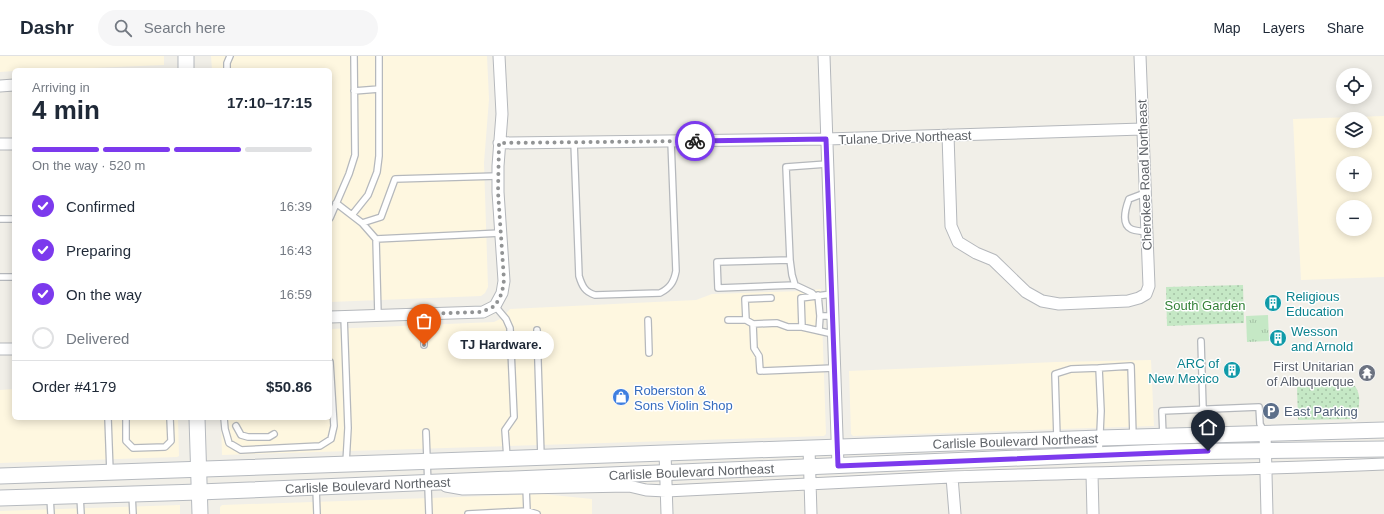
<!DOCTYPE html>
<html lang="en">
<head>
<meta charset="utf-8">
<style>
	body { margin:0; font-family:Helvetica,sans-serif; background:#f6f6f7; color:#1f2937; height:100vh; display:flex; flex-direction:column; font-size:15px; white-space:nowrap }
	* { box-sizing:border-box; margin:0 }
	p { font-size:13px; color:#747a83 }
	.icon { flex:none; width:22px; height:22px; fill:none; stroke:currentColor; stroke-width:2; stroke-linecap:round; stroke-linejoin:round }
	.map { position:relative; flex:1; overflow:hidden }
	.side { position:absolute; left:12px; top:12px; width:320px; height:352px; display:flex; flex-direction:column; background:#fff; border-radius:6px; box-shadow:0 2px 10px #0003 }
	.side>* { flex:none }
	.fabs { position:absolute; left:1336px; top:12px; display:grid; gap:8px }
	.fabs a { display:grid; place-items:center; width:36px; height:36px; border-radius:50%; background:#fff; box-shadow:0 2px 10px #0003; font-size:20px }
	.pin { position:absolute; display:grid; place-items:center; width:34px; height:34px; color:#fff; margin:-41px -17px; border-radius:50% 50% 50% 0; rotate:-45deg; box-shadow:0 0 4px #0007 }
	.pin .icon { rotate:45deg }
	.courier { position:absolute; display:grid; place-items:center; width:40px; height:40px; margin:-20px; border:3px solid #7c3aed; border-radius:50%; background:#fff; color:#222; box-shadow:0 1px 5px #0007 }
	.bubble { position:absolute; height:28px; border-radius:14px; background:#fff; box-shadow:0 2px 10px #0003; font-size:13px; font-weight:800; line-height:28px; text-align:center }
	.summary em { font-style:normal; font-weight:800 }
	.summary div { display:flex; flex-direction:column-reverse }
	.summary { display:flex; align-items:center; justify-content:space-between; height:68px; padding:0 20px }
	h1 { font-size:26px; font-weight:800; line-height:30px }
	.bar { display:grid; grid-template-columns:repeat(4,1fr); gap:6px 4px; align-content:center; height:48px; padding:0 20px }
	.bar i { height:5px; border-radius:3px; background:#e0e1e3 }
	.bar .current { background:#7c3aed }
	.bar p { grid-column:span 4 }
	.line { display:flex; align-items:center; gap:10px; padding:0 20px; border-top:1px solid #e0e1e3 }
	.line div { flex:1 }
	ol { padding:0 20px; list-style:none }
	li { display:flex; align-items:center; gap:12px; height:44px }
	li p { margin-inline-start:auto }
	li .icon { padding:4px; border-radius:50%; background:#7c3aed; color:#fff; stroke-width:4 }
	li:last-child { color:#747a83 }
	li i { width:22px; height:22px; border:2px solid #e0e1e3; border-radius:50% }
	header { display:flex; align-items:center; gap:24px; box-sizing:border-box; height:56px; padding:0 20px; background:#fff; border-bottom:1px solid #e0e1e3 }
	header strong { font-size:19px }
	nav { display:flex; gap:22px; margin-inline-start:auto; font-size:14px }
	.search { width:280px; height:36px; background:#f6f6f7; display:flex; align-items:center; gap:10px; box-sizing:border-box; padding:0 14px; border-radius:22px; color:#747a83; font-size:15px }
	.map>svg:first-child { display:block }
	.commercial { fill:#fef7e0; fill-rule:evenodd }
	.grass { fill:url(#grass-dots) }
	.park { fill:url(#park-tufts) }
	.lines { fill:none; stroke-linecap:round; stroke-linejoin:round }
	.service-casing { stroke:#b5b8bc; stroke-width:8 }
	.minor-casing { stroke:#b5b8bc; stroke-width:13 }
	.secondary-casing { stroke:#b6babf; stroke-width:17 }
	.service { stroke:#fff; stroke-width:5.5 }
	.minor { stroke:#fff; stroke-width:11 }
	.secondary { stroke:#fff; stroke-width:15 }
	.done { stroke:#929495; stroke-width:4; stroke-dasharray:0 7.2 }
	.route { stroke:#7c3aed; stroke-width:5 }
	.labels { text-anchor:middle; stroke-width:3; stroke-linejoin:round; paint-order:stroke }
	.street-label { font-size:13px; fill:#5f6368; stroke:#fff }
	.culture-label { font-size:13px; fill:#0d838f; stroke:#fff; text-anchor:start }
	.park-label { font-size:13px; fill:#348238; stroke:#fff }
	.worship-label { font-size:13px; fill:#5b616d; stroke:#fff; text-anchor:end }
	.shop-label { font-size:13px; fill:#366cbe; stroke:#fff; text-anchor:start }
	.service-label { font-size:13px; fill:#4e5e75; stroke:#fff; text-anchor:start }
</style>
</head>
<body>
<header>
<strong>Dashr</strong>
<div class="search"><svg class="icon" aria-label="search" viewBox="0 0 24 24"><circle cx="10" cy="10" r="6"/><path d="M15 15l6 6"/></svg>Search here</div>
<nav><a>Map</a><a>Layers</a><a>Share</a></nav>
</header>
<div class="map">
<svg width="1384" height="458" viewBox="0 0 1384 458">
	<defs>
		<pattern id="grass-dots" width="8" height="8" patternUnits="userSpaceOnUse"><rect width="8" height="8" fill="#c5e8c5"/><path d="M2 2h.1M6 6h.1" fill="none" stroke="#a3c0a4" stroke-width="1.8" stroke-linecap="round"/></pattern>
		<pattern id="park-tufts" width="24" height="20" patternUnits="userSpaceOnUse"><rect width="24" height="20" fill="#c5e8c5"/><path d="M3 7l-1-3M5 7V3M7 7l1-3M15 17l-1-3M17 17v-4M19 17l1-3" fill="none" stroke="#a3c0a4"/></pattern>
	</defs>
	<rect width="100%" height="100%" fill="#f1efe8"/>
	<path class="commercial" d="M0,0H164V9L44,14H14V15L0,16Z
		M211,0H487L489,43L484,107L488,231L485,237L481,240L330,246V14H212Z
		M1384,60V221L1301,224L1293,63ZM1343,63H1365V85H1343ZM1343,107H1365V129H1343ZM1343,151H1365V173H1343Z
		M821,233L826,378L824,380L222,399L221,362H330V273L494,266L502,262L510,253L696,244L712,238L803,235Z
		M1151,304L1154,370L853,380L851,378L849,315L1056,306Z
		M14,333V362H178L179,400L177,401L0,407V334Z
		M543,438L592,443V458H220V451L222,449Z
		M180,449V458H0V455Z"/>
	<path class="grass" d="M1243,229L1244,267L1167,270L1166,231Z
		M1351,329L1355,330C1362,340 1359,351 1356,363L1298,364L1297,331Z"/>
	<path class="park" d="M1268,259L1269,285L1247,286L1246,260Z"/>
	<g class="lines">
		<g class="service-casing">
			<path id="service" d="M227,14V7L230,0
				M354,35L379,33
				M574,86L579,220C582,230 585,236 595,239L660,237C670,232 674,226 676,215L671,85
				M1145,137L1129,143C1126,151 1121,168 1131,173C1135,175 1142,175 1147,176
				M336,147L362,167L381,161L395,123L498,120
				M352,159L368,139L377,116L379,100V0
				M330,162L349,118L355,99L354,0
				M0,163H14
				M362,167L376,183L378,259
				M376,183L501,177
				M790,204L717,206L718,232L795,229L812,237L815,240
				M0,221H14
				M795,229L792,219L790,204L786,111L827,108
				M832,238L801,242L802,271L833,278
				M818,239L820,260
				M495,250L506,263L510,272L514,361L505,374L507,402
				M424,258V289
				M344,260L348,372L346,407
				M648,264L649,297
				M728,264H746L753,268
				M746,264L745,243L771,242
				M802,271H788L777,267L753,268L754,292L759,300L760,315L834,312
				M537,274L541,401
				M819,275L820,260H833
				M1201,285L1203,353
				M108,362L110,416
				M126,362V385L133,392L165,391L171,385L170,362
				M224,362L225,373L229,387L241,394L320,390L331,383L334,370L330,306
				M236,370L241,379L248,381H269L274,378
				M426,376L429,458
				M1163,380L1162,355L1259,351L1260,368L1265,377
				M1057,382L1055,318L1071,313L1099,312
				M1099,399L1101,355L1099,312L1131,310L1133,381
				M526,431L527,455
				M316,432L317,458
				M132,438L133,458
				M80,440L81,458
				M50,441L51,458
				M468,458L527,455L537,458"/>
		</g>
		<g class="minor-casing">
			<path id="minor" d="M824,0L838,410
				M0,30L14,29
				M948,79L951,170L958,186L976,197L993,204L1026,236L1042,245L1059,248L1128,245L1139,242L1146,238L1149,230L1140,0
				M499,87L827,83L1142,73
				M0,88H14
				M330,261L483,256L495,250L502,237L504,225L498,136V110L502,58L499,0
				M0,293H14
				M1265,377L1267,458
				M809,392L811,458
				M665,396L667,458
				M1092,418L1093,458
				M952,421L955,458
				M446,430L463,433L629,430L646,434L666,435C761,430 856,425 951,421C1095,416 1240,414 1384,408"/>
		</g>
		<g class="secondary-casing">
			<g id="secondary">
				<path d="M186,0V14"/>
				<path d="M197,362L200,458"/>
				<path id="s1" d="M0,420L1100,382L1384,374"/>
				<path id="s2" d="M0,442L199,436L1164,396L1384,393"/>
			</g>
		</g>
		<use href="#service" class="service"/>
		<use href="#minor" class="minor"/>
		<use href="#secondary" class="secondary"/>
	</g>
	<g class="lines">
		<path class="done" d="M424,289V258L482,256L495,250L502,237L504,224L498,136L499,87L695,85"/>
		<path class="route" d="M695,85L826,83L838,410L1208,395"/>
	</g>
	<defs>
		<g id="building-disc" transform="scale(0.9)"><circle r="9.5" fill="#0f9aa8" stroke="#fff"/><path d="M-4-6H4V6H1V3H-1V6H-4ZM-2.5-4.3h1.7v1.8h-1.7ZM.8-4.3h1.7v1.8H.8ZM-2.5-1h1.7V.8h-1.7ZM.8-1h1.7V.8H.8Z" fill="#fff"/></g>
		<g id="temple-disc" transform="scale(0.9)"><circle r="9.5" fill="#6b7280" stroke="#fff"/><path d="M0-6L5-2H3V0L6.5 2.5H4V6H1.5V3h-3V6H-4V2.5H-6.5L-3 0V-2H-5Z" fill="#fff"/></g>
		<g id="shop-disc" transform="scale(0.9)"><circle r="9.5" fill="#3f7fe0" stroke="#fff"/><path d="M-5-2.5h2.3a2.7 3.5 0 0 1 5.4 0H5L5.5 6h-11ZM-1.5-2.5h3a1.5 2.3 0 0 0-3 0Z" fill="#fff"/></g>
		<g id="parking-disc" transform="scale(0.9)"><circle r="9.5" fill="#5c6f8a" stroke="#fff"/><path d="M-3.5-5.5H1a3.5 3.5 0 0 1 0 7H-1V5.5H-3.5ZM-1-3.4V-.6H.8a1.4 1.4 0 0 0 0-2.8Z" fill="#fff"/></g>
	</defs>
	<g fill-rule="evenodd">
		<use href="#building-disc" x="1273" y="247"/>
		<use href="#building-disc" x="1278" y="282"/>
		<use href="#building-disc" x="1232" y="314"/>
		<use href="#temple-disc" x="1367" y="317"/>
		<use href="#shop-disc" x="621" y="341"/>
		<use href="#parking-disc" x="1271" y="355"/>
	</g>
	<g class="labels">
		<g class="street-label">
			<text transform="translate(905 81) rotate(-2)" y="5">Tulane Drive Northeast</text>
			<text transform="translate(1144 119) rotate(-92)" y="5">Cherokee Road Northeast</text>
			<text dy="5" stroke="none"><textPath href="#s1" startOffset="1016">Carlisle Boulevard Northeast</textPath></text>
			<text dy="5" stroke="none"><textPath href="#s2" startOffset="692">Carlisle Boulevard Northeast</textPath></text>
			<text dy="5" stroke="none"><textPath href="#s2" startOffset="368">Carlisle Boulevard Northeast</textPath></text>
		</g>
		<g class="culture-label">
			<text x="1286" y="245">Religious<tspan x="1286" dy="15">Education</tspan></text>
			<text x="1291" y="280">Wesson<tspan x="1291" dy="15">and Arnold</tspan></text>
			<text x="1219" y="312" text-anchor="end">ARC of<tspan x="1219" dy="15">New Mexico</tspan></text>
		</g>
		<g class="park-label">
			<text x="1205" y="254">South Garden</text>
		</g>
		<g class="worship-label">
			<text x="1354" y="315">First Unitarian<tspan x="1354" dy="15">of Albuquerque</tspan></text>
		</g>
		<g class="shop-label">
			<text x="634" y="339">Roberston &amp;<tspan x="634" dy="15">Sons Violin Shop</tspan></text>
		</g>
		<g class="service-label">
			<text x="1284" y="360">East Parking</text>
		</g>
	</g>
</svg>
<div class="fabs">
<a><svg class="icon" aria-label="locate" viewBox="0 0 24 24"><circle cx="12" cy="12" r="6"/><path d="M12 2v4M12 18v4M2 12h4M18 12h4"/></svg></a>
<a><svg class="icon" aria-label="layers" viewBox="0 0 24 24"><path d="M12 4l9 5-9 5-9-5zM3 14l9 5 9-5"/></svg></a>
<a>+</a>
<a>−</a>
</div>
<div class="pin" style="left:424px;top:289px;background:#ea580c"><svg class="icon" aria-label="bag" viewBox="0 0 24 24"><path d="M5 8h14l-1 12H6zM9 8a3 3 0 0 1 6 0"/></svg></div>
<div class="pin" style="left:1208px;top:395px;background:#1f2937"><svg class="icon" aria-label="home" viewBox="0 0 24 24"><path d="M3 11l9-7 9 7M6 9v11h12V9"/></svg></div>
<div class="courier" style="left:695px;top:85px"><svg class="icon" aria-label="bike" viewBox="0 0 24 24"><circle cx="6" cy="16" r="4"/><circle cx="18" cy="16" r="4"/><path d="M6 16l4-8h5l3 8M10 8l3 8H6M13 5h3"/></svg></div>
<div class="bubble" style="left:448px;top:275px;width:106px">TJ Hardware.</div>
<section class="side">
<div class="summary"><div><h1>4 min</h1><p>Arriving in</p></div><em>17:10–17:15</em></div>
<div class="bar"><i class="current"></i><i class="current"></i><i class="current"></i><i></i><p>On the way · 520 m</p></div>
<ol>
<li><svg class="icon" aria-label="check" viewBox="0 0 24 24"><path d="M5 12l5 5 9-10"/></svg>Confirmed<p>16:39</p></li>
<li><svg class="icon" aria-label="check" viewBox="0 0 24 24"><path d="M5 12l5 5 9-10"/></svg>Preparing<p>16:43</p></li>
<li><svg class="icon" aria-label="check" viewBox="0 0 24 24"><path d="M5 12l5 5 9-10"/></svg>On the way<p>16:59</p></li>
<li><i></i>Delivered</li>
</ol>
<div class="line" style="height:52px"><div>Order #4179</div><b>$50.86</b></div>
</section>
</div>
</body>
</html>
